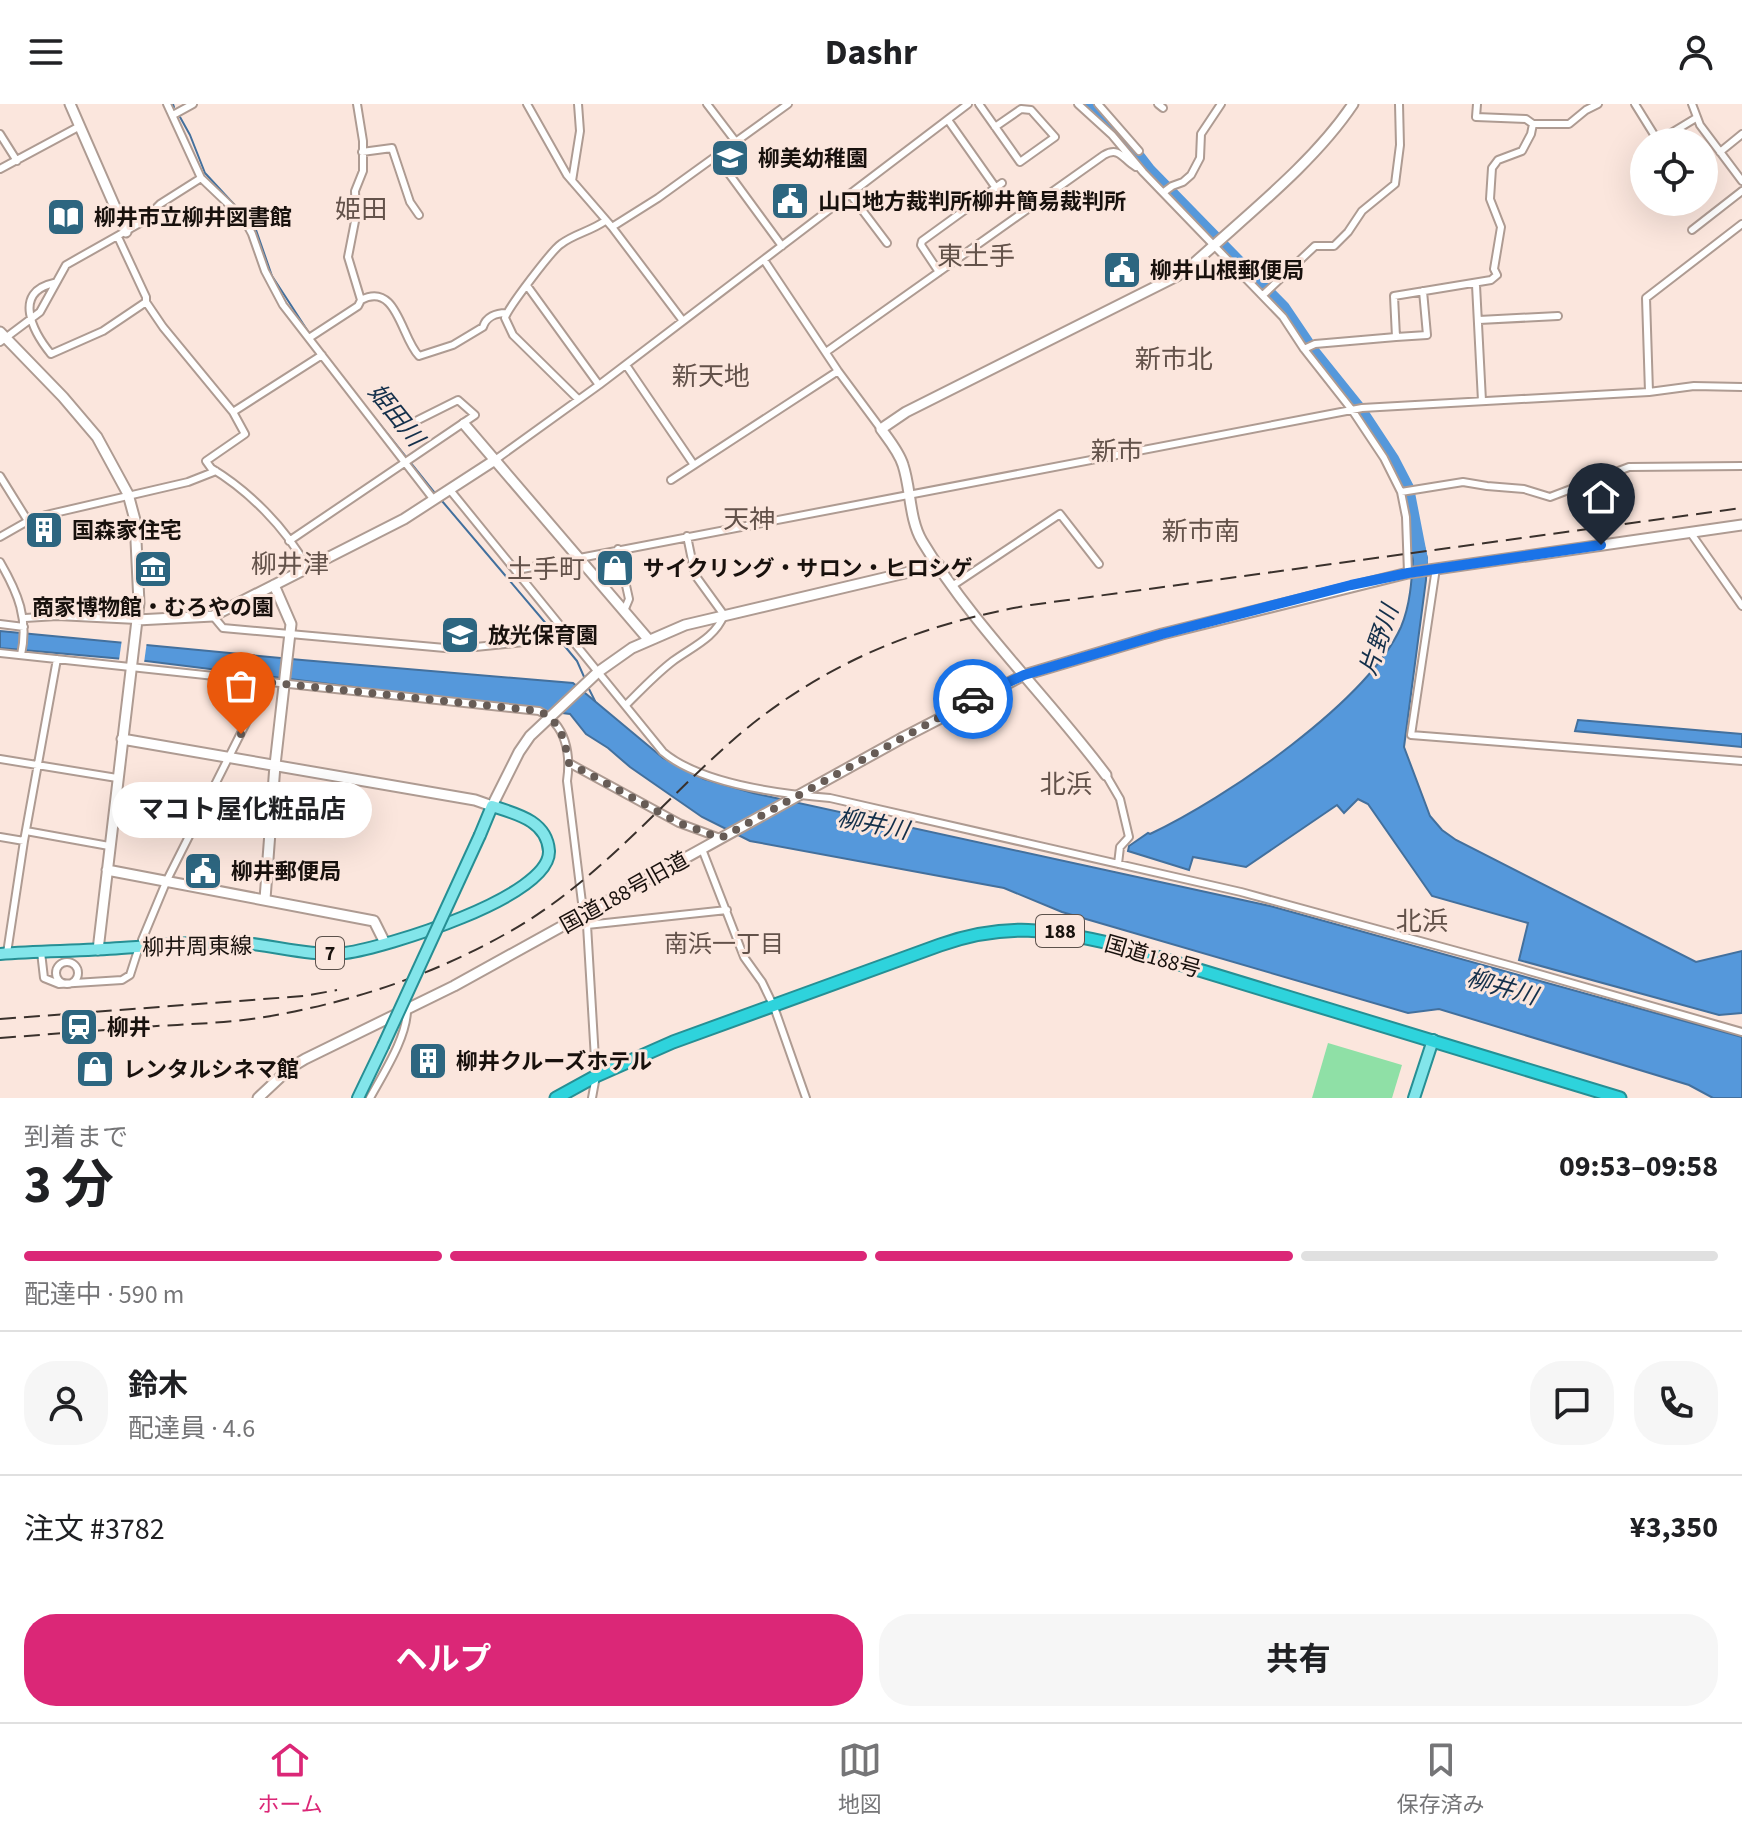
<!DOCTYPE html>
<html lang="ja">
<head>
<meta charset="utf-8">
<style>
	body { margin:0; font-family:"Source Sans 3","Noto Sans JP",sans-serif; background:#f6f6f6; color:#202124; height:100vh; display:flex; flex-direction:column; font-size:30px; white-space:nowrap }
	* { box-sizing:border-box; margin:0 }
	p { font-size:26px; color:#757577 }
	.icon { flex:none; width:44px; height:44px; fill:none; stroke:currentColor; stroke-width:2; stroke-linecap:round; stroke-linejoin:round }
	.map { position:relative; height:994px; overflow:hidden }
	.drawer { display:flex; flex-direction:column; background:#fff; flex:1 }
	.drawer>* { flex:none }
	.fabs { position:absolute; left:1630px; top:24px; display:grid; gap:16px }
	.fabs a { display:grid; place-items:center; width:88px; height:88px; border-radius:50%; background:#fff; box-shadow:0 8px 32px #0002; font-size:40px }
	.pin { position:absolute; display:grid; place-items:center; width:68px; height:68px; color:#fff; margin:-82px -34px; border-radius:50% 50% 50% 0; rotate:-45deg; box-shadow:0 0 8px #0007 }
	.pin .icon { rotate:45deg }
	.courier { position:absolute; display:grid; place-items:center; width:80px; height:80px; margin:-40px; border:6px solid #1a73e8; border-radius:50%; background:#fff; color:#222; box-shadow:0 2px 10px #0007 }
	.bubble { position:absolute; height:56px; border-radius:28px; background:#fff; box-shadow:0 8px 32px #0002; font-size:26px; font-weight:700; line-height:56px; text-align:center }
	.head em { font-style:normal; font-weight:700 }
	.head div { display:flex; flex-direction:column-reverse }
	.head { display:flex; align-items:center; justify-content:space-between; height:136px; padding:0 24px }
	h1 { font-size:52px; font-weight:700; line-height:60px }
	.bar { display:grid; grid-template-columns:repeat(4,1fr); gap:12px 8px; align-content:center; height:96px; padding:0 24px }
	.bar i { height:10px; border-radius:6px; background:#e0e0e0 }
	.bar .active { background:#db2777 }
	.bar p { grid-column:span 4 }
	.line { display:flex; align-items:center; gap:20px; padding:0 24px; border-top:2px solid #e0e0e0 }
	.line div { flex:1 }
	.round { display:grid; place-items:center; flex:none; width:84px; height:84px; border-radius:32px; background:#f6f6f6 }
	.action { display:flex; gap:16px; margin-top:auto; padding:16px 24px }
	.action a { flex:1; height:92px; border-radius:32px; background:#db2777; color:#fff; font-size:32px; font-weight:700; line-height:92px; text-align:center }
	.action a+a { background:#f6f6f6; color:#202124 }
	header { display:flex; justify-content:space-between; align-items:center; height:104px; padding:0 24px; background:#fff; font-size:36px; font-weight:700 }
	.dock { display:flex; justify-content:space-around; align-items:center; height:112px; border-top:2px solid #e0e0e0; background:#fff; font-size:22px; color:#757577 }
	.dock a { display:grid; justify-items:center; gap:4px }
	.dock .active { color:#db2777 }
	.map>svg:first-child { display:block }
	.green { fill:#8fe0a6 }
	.water { fill:#5598db; stroke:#43709d; stroke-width:2 }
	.pier { fill:#fbe6dd }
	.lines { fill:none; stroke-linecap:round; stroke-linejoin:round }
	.stream { stroke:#43709d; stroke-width:2 }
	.river { stroke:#5598db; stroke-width:14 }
	.street-casing { stroke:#ae9b92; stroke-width:10 }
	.secondary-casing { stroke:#ae9b92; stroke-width:13 }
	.primary-casing { stroke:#268f94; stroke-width:14 }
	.highway-casing { stroke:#268f94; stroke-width:15 }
	.street { stroke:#fff; stroke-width:6 }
	.secondary { stroke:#fff; stroke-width:9 }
	.primary { stroke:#82e5ea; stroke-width:10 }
	.highway { stroke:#2ed3dc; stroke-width:11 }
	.rail { stroke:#3a312c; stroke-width:2; stroke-dasharray:16 8; stroke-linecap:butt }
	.primary-bridge-casing { stroke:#268f94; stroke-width:14; stroke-linecap:butt }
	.primary-bridge { stroke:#82e5ea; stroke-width:10 }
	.done { stroke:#675c56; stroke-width:8; stroke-dasharray:0 14.4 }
	.route { stroke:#1a73e8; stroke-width:10 }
	.labels { text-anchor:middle; stroke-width:6; stroke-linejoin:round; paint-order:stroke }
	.shield { fill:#fbe6dd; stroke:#5c514b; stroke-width:2 }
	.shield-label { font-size:20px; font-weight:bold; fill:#18110d }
	.poi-label { font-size:22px; font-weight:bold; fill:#18110d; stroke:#fbe6dd; text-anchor:start }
	.street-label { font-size:22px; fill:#18110d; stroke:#fbe6dd }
	.water-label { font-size:24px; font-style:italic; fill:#132f4a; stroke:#fbe6dd }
	.neighbourhood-label { font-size:24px; fill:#63524a; stroke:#fbe6dd }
	.quarter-label { font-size:26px; fill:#63524a; stroke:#fbe6dd }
</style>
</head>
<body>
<header><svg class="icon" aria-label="menu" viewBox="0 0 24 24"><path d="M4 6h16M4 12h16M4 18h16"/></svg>Dashr<svg class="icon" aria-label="person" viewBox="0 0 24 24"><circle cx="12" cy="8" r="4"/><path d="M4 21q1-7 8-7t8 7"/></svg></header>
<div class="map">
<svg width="1742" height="994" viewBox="0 0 1742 994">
	<rect width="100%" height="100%" fill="#fbe6dd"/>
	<path class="green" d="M1328,939L1402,961L1392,994H1312Z"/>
	<path class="water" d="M1422,435L1427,454L1426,476L1404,643L1430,712L1442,726L1456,736L1696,858L1742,847V909L1719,911L1519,856L1528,819L1432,792L1368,700L1358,695L1344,709L1337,701L1246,763L1193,753L1189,766L1128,747L1129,742L1148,729L1150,730C1225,695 1367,598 1401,523C1412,497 1412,467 1414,439Z
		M0,527L302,556L573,579L663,654L704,675L753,689L1270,802L1742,933V994H1713L1689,981L1439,905L1408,909L1062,808L1004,784L750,737L702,713L630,663L608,644L586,630L570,610L146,557L0,544Z
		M1578,616L1742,630V643L1575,627Z"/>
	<path class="pier" d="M122,535L147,537L144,559L119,556Z"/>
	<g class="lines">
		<path class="stream" d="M173,0L174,3
			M180,13L190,31L205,69L255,123L272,172L311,232
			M339,269L435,389
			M442,397L554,529
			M558,534L577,557L585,575
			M587,581L595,597"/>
		<path class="river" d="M1087,0L1122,32L1149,67L1283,204L1312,247L1361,308L1392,355L1407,384L1421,456"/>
		<g class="street-casing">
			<path id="street" d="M167,0L201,74L244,115L252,130L265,167L283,201L434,396
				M527,0L567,71L612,123L683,217
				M707,0L736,38
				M979,0L1020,58L1055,33L1031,6L1021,5L995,23
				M1078,0L1112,31L1143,68L1283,213L1304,245L1352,306L1384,354L1401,388L1406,413L1408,469
				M1098,0L1139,47
				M1158,0L1163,4
				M1477,0L1476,13L1526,15L1533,20
				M1635,0L1658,37L1696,14
				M1692,0L1700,21L1742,77
				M173,11L193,0
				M948,16L996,84
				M0,30L17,57
				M362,48L392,44L410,98L419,111
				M1720,48L1742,30
				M716,52L782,142
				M0,65L80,22
				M572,77L580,27L578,0
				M1164,88L1172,82L1183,78L1191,71L1200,54L1201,30L1221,0
				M850,90L887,139
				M612,123L658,94L788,0
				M1692,126L1742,87
				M118,133L146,193V198L163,223L233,308L245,330L206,357L211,364C249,387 285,423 307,463
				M764,156L838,267L881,325
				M939,168L921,141L922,137L1002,79
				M54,179C12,188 33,228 51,250L103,227L146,198
				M1476,181L1482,297
				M528,183L599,281
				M1263,191L1315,142H1334L1348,128L1362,107L1395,80L1400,41L1399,0
				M361,196C397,177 401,234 419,252L453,241L483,223C486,213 496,209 506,209
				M1479,216L1558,212
				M1396,233L1427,231L1423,187
				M309,234L358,202L361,196L348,153L356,112L355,87L363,67V37L357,0
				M0,238L40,208L66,161L142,118L160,100L201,74
				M1304,245L1315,240L1396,233L1394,192L1491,176L1497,171L1494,165L1501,123L1490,95L1492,64L1498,56L1522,47L1531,30L1533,20H1569L1586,6L1598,0
				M826,248L1104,51C1120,42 1123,56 1136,63
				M626,261L694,361
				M1649,288L1646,194L1742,120
				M578,295L513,231L505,214C507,205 552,146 561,140C574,130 591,127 605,117
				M233,308L322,251
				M495,356L599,281L968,0
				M0,372L28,417
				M671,376L838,267
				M450,386L663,648C701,680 781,690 830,694L1241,788L1515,863L1742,928
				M1401,388L1463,378L1487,382L1524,385L1550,393L1629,363L1742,362
				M1690,428L1742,502
				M0,433L28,417L46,411L188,378L216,367
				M289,437L475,311L458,296L418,316
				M618,445L629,495L624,507
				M0,458C18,489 29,515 21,551
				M1436,464L1411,631L1742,657
				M517,466L1362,304L1649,288L1694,282L1742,283
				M952,482L1060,410L1099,460
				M213,512L223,524L456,545L553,535L565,525
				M25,514L57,512L137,516
				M0,520L24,523
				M0,549L539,607C566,620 571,650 567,677L584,815L587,821L596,972L592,994
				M626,601C641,586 656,570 673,557C692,543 715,534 724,511L695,471L687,432
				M0,655L117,674
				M569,659L679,719L720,734
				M1106,671L1120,695L1129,733L1120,743L1118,760
				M26,727L109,742
				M0,733L24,737
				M702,745L744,853L762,878L774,903L806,994
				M587,821L727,806
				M142,836L167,776L252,607L256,577
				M41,848L44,874L59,880L122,876L130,871L139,843
				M7,849L24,737L57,555
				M56 869a11 11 0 1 1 22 0a11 11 0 1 1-22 0Z
				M370,994C383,970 408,932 407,904"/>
		</g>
		<g class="secondary-casing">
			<path id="secondary" d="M70,0L126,128
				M0,228L63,293L97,333L128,390L135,416L139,499L98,846
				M464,320L648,535
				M137,516L213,512L404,415L495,356
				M122,635L475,696L492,702L519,648L530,632L598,568L632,544L685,521L939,461
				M1106,671C1047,592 973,522 922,437C909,415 911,385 903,361C899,348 889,336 881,325L906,308L1177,172L1191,162C1244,113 1313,60 1353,0
				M107,766L374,817L385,839
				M265,795L275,661L291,520L274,481
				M258,994L290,964L305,955L454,882L904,633L1024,571L1162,530L1408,469L1742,421"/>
		</g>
		<g class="primary-casing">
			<path id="primary" d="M0,850C40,847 81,847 121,844C158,842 194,837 230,838C268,839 307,853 345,849C384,844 551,793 549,747C547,717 517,710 492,702L480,731
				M358,994L383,942
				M1414,994L1433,936"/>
		</g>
		<g class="highway-casing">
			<path id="highway" d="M556,994L596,972L673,938L940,841C1006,818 1050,825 1117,841L1620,994"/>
		</g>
		<use href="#street" class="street"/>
		<use href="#secondary" class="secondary"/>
		<use href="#primary" class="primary"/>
		<use href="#highway" class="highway"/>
		<path class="rail" d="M0,915L304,892L337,886
			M0,934C52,930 104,926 157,922C191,920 225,919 259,914C346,900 432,872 509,828C596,779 659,701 733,636C819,561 919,520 1031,501L1742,404"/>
		<g class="primary-bridge-casing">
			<path id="primary-bridge" d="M383,942L480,731"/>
		</g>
		<use href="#primary-bridge" class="primary-bridge"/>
	</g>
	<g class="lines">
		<path class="done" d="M241,630L252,607L256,577L539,607C562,618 564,636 569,659L679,719L721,734L973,595"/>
		<path class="route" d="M973,595L1024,571L1162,530L1351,481L1408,469L1601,441"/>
	</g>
	<defs>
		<g id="school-square" transform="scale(2)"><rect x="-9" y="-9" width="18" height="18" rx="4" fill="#2d6680" stroke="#fbe6dd"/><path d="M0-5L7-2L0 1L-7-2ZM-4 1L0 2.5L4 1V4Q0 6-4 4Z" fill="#fff"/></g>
		<g id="civic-square" transform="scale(2)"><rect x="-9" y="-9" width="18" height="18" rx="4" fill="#2d6680" stroke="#fbe6dd"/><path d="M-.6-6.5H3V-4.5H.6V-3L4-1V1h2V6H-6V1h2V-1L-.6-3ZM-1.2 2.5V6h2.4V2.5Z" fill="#fff"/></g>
		<g id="library-square" transform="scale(2)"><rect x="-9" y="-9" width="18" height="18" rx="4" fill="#2d6680" stroke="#fbe6dd"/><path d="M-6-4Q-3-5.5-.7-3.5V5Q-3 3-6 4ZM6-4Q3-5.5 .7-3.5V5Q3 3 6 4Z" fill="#fff"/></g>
		<g id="building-square" transform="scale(2)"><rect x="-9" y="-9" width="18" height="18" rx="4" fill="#2d6680" stroke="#fbe6dd"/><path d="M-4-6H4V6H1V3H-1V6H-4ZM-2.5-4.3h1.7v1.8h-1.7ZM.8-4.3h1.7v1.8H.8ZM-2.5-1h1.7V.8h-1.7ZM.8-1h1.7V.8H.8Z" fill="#fff"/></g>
		<g id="shop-square" transform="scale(2)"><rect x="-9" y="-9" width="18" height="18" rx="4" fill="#2d6680" stroke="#fbe6dd"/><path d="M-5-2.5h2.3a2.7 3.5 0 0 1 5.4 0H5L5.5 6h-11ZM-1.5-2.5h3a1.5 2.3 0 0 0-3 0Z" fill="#fff"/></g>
		<g id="museum-square" transform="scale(2)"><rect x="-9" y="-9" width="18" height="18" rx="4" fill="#2d6680" stroke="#fbe6dd"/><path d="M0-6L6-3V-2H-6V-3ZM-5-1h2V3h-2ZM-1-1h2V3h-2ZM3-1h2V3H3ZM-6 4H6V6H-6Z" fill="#fff"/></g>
		<g id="station-square" transform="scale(2)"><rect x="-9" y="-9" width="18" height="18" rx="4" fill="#2d6680" stroke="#fbe6dd"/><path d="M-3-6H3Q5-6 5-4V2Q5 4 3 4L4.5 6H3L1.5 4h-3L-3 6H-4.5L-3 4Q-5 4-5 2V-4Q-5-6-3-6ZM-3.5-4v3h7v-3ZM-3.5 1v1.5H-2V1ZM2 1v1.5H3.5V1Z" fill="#fff"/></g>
	</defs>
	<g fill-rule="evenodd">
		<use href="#school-square" x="730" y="54"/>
		<use href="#civic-square" x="790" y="97"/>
		<use href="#library-square" x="66" y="113"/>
		<use href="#civic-square" x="1122" y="166"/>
		<use href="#building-square" x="44" y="426"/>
		<use href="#shop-square" x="615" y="464"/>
		<use href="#museum-square" x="153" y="465"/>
		<use href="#school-square" x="460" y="531"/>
		<use href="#civic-square" x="203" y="767"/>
		<use href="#station-square" x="79" y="923"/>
		<use href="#building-square" x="428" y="957"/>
		<use href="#shop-square" x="95" y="965"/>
	</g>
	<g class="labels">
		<g class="shield">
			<rect x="1036" y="811" width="48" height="32" rx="6"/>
			<rect x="316" y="833" width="28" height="32" rx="6"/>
		</g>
		<g class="shield-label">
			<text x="1060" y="834">188</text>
			<text x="330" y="856">7</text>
		</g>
		<g class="poi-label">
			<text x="758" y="62">柳美幼稚園</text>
			<text x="818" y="105">山口地方裁判所柳井簡易裁判所</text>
			<text x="94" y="121">柳井市立柳井図書館</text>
			<text x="1150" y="174">柳井山根郵便局</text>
			<text x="72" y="434">国森家住宅</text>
			<text x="643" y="472">サイクリング・サロン・ヒロシゲ</text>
			<text x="153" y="511" text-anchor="middle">商家博物館・むろやの園</text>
			<text x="488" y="539">放光保育園</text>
			<text x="231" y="775">柳井郵便局</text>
			<text x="107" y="931">柳井</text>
			<text x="456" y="965">柳井クルーズホテル</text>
			<text x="123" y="973">レンタルシネマ館</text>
		</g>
		<g class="street-label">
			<text transform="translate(624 788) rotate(-29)" y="8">国道188号旧道</text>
			<text transform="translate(197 842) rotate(-1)" y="8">柳井周東線</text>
			<text transform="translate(1153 852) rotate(16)" y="8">国道188号</text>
		</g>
		<g class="water-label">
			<text transform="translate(396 311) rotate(51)" y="8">姫田川</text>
			<text transform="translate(1379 536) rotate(-71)" y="8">片野川</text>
			<text transform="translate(873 720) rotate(11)" y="8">柳井川</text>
			<text transform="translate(1502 883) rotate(16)" y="8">柳井川</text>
		</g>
		<g class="neighbourhood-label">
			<text x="724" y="848">南浜一丁目</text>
		</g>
		<g class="quarter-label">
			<text x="361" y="114">姫田</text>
			<text x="976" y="161">東土手</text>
			<text x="1174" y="264">新市北</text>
			<text x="711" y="281">新天地</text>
			<text x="1117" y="356">新市</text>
			<text x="749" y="424">天神</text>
			<text x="1201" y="436">新市南</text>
			<text x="290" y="469">柳井津</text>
			<text x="546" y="474">土手町</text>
			<text x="1066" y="689">北浜</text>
			<text x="1422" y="826">北浜</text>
		</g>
	</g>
</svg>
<div class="fabs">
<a><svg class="icon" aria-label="locate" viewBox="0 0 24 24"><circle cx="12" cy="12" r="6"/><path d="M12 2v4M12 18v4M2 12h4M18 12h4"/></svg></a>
</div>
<div class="pin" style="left:241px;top:630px;background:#ea580c"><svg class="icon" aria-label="bag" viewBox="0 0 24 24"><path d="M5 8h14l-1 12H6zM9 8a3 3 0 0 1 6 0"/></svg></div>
<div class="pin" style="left:1601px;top:441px;background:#1f2937"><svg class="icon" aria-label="home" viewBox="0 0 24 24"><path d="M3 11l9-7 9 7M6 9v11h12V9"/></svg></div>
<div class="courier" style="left:973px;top:595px"><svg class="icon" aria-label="car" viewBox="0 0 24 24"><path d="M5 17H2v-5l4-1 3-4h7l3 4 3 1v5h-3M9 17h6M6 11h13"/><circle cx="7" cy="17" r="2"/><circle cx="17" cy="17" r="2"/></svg></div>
<div class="bubble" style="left:112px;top:678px;width:260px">マコト屋化粧品店</div>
</div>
<section class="drawer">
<div class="head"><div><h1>3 分</h1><p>到着まで</p></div><em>09:53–09:58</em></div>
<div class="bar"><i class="active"></i><i class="active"></i><i class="active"></i><i></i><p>配達中 · 590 m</p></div>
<div class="line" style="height:144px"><a class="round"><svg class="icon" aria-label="person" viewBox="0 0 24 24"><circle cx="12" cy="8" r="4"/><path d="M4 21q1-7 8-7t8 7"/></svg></a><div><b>鈴木</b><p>配達員 · 4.6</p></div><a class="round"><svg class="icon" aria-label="chat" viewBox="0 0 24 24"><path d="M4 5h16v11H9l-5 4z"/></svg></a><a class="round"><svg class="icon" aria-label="phone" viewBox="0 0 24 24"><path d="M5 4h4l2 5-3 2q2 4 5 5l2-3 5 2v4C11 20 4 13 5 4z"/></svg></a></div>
<div class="line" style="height:104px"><div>注文 #3782</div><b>¥3,350</b></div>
<div class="action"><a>ヘルプ</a><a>共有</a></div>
</section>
<nav class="dock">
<a class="active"><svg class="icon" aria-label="home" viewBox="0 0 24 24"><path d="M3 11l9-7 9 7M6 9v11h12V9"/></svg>ホーム</a>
<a><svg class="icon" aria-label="map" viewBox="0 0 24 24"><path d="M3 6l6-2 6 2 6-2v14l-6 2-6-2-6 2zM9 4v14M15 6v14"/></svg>地図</a>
<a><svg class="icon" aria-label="saved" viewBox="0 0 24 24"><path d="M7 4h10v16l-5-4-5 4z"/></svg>保存済み</a>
</nav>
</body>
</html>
